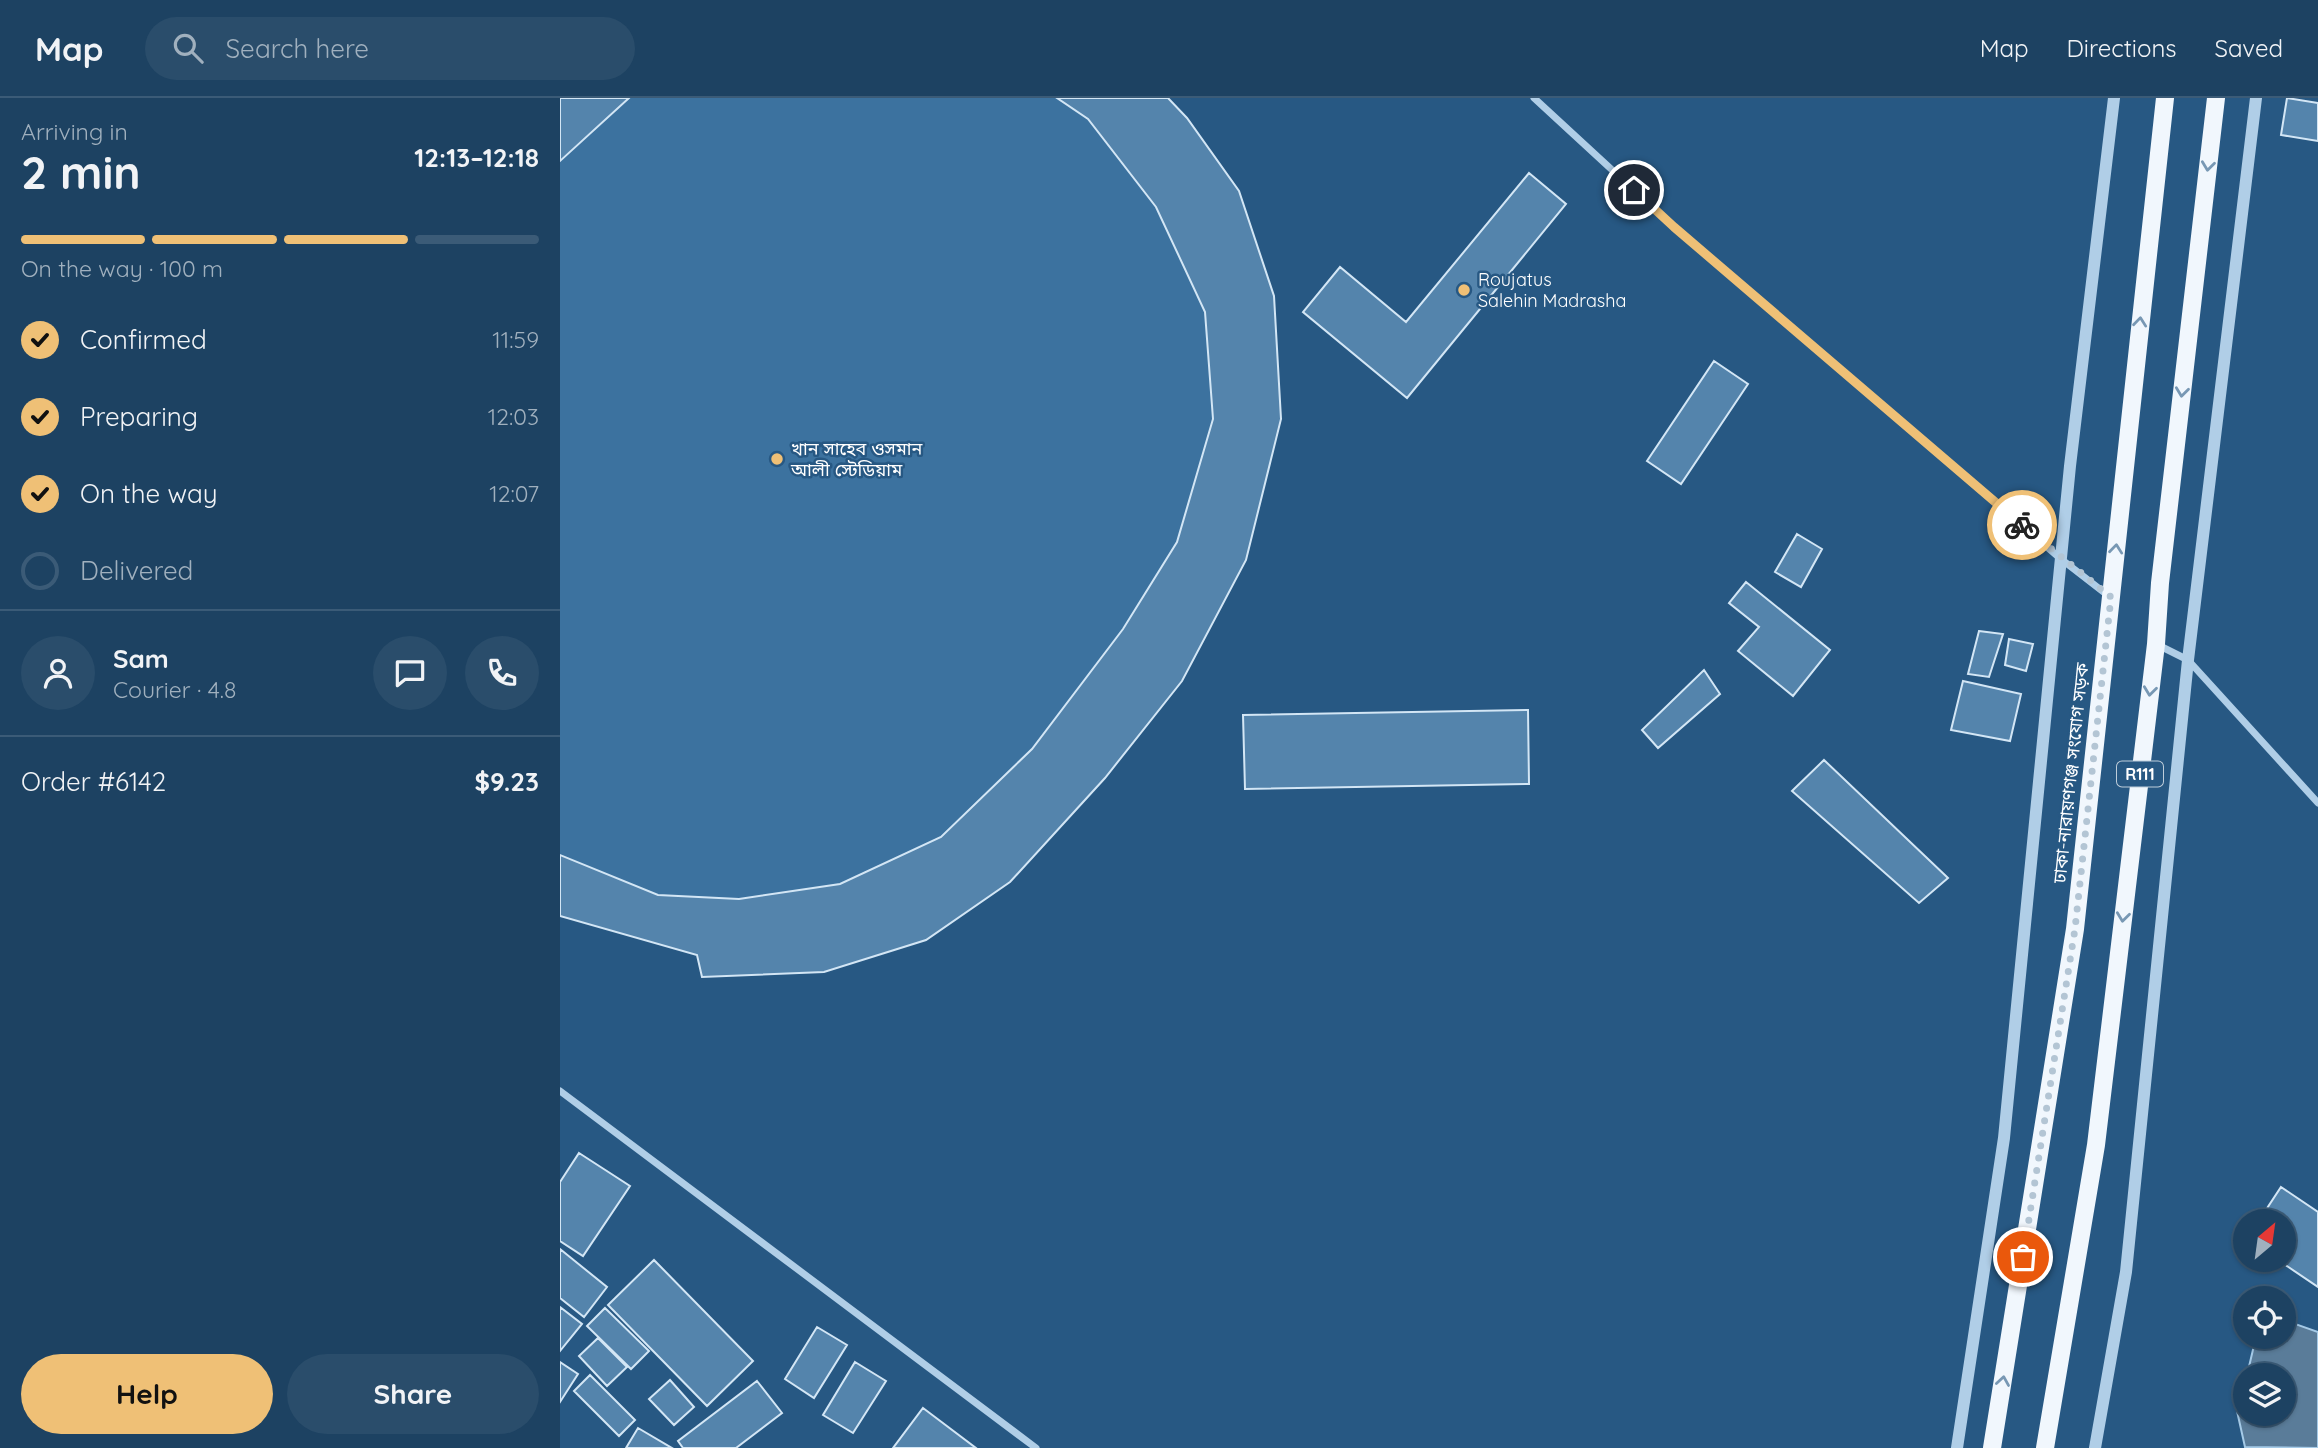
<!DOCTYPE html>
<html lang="en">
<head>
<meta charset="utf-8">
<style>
	body { margin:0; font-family:Quicksand,"Noto Sans Bengali",sans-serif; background:#2a4d6b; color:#f1f3f6; height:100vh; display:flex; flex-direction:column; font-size:26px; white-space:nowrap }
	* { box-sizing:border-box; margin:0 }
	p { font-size:23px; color:#a0b0be }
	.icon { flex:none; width:38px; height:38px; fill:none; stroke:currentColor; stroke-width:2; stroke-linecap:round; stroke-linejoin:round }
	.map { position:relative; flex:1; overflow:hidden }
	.sheet { display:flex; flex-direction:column; background:#1d4262; width:560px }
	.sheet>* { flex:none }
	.needle { width:46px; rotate:29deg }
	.fabs { position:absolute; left:1673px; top:1111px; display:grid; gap:14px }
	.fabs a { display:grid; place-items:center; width:63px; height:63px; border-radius:50%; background:#1d4262; box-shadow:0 2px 5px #0004,0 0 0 2px #3b5b77; font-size:35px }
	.pin { position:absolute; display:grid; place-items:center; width:60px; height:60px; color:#fff; margin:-30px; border:4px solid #fff; border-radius:50%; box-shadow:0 2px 7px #0007 }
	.courier { position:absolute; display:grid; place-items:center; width:70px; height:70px; margin:-35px; border:5px solid #efc076; border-radius:50%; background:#fff; color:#222; box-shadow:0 2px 9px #0007 }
	.head em { font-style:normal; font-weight:800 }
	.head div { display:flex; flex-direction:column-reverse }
	.head { display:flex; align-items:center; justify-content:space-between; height:119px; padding:0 21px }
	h1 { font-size:46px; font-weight:800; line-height:52px }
	.bar { display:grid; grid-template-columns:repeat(4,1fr); gap:10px 7px; align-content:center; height:84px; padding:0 21px }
	.bar i { height:9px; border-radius:5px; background:#3b5b77 }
	.bar .selected { background:#efc076 }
	.bar p { grid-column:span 4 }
	.line { display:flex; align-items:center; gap:18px; padding:0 21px; border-top:2px solid #3b5b77 }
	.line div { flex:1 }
	.round { display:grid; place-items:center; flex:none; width:74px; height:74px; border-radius:37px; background:#2a4d6b }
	ol { padding:0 21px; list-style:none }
	li { display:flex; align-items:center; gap:21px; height:77px }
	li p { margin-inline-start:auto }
	li .icon { padding:7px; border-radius:50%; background:#efc076; color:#111; stroke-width:4 }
	li:last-child { color:#a0b0be }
	li i { width:38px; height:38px; border:4px solid #3b5b77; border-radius:50% }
	.button { display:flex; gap:14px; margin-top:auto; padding:14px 21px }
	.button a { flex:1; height:80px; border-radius:42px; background:#efc076; color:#111; font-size:28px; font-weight:800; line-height:80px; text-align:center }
	.button a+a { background:#2a4d6b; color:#f1f3f6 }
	header { display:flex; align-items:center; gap:42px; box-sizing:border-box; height:98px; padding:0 35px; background:#1d4262; border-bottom:2px solid #3b5b77 }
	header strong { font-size:33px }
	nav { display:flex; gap:38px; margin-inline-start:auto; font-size:24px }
	.search { width:490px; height:63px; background:#2a4d6b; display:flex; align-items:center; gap:18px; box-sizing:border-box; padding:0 24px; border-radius:38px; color:#a0b0be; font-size:26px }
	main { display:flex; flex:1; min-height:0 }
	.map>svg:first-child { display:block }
	.green { fill:#3c729f }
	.water { fill:#5a7c99; stroke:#a5cae7; stroke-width:2 }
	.building { fill:#5484ac; stroke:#d3e6f5; stroke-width:2 }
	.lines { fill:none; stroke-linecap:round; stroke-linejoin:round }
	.minor { stroke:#b0cee7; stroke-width:7 }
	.tertiary { stroke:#b0cee7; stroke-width:12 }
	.primary { stroke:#f1f7fd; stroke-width:18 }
	.oneway { stroke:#7898b4 }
	.done { stroke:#b3c5d4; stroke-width:7; stroke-dasharray:0 12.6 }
	.route { stroke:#efc076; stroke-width:9 }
	.poi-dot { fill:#efc076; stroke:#275883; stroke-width:2.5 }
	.labels { text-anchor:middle; stroke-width:5; stroke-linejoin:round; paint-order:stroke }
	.shield { fill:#275883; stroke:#becdda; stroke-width:2 }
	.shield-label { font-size:16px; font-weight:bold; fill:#fff }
	.poi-label { font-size:18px; fill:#fff; stroke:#275883; text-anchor:start }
	.street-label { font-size:18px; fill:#fff; stroke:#275883 }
</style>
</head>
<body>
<header>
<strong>Map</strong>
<div class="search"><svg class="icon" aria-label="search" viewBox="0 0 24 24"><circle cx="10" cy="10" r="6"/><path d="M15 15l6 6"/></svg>Search here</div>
<nav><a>Map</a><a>Directions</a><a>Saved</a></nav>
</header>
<main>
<section class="sheet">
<div class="head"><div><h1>2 min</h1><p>Arriving in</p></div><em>12:13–12:18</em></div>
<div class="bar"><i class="selected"></i><i class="selected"></i><i class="selected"></i><i></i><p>On the way · 100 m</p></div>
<ol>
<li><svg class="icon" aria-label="check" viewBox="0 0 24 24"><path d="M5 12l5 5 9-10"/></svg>Confirmed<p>11:59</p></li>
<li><svg class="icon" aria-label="check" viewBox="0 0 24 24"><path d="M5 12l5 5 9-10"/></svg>Preparing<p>12:03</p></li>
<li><svg class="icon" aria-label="check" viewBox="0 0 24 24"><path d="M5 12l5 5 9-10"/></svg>On the way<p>12:07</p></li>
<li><i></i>Delivered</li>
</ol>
<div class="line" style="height:126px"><a class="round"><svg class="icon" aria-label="person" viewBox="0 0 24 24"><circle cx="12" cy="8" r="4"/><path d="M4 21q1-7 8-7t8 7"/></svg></a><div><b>Sam</b><p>Courier · 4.8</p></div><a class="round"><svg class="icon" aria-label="chat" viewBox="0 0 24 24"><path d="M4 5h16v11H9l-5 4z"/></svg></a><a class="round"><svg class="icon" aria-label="phone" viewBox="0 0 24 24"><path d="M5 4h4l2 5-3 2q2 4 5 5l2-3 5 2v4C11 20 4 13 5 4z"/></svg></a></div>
<div class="line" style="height:91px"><div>Order #6142</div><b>$9.23</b></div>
<div class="button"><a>Help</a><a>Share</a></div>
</section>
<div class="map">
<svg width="1758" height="1350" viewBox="0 0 1758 1350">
	<rect width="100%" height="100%" fill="#275883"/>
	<path class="green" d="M69,0H497L528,21L596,109L645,214L653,321L617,444L563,531L472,651L381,739L280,786L179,801L98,797L0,757V63Z"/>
	<path class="water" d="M1724,1222L1758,1234V1350L1685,1349L1677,1313L1685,1285V1316H1724V1278L1687,1277L1696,1239H1724Z"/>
	<path class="building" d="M0,0H69L0,63Z
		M497,0H608L627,20L679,93L714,198L721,321L686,462L622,583L545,680L450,784L366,842L264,874L142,879L137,857L0,818V757L98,797L179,801L280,786L381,739L472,651L563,531L617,444L653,321L645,214L596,109L528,21Z
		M1727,0L1758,5V43L1721,37Z
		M969,75L1006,106L847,300L743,214L780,169L846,224Z
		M1154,263L1188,286L1121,386L1087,363Z
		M1237,436L1262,451L1241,489L1215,474Z
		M1186,484L1270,552L1233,598L1178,553L1199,529L1169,505Z
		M1419,533L1443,536L1429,579L1408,576Z
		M1449,541L1473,546L1466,573L1445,567Z
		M1144,572L1160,596L1098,650L1082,632Z
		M1403,583L1461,596L1450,643L1391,632Z
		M968,612L969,686L685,691L683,617Z
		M1264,662L1388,780L1359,805L1232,693Z
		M19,1055L70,1088L23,1158L0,1143V1084Z
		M1721,1089L1758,1114V1189L1718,1162H1724V1124H1698Z
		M0,1151L47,1189L24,1219L0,1200Z
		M94,1162L193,1263L147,1308L48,1207Z
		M0,1209L22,1226L0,1253Z
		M45,1210L89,1253L71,1271L27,1228Z
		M257,1229L287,1247L254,1300L225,1281Z
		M38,1240L67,1269L47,1288L19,1258Z
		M0,1264L18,1276L0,1304Z
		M295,1264L326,1283L293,1335L263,1317Z
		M30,1277L75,1322L59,1338L14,1293Z
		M110,1282L134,1309L114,1327L89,1301Z
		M197,1283L222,1315L176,1350H123L118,1343Z
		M363,1310L416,1350H333Z
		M78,1330L112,1350H66Z"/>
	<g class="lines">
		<path class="minor" d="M974,0L1114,129L1501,461L1550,499
			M1598,547L1628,562L1758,705
			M0,993L476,1350"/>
		<path class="tertiary" d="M1397,1350L1444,1040L1510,368L1554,0
			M1535,1350L1566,1174L1628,562L1696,0"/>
		<path class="primary" d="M1432,1350L1515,831L1605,0
			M1485,1350L1536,1047L1596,546L1600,485L1656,0"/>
	</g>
	<defs><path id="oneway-chevron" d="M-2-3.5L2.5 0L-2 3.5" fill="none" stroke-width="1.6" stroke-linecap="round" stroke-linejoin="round" transform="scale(1.75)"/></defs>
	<g class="oneway">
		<use href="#oneway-chevron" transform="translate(1648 68) rotate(97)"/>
		<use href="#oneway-chevron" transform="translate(1580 224) rotate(-84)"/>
		<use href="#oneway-chevron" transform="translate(1622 294) rotate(97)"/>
		<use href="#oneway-chevron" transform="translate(1556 451) rotate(-84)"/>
		<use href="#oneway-chevron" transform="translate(1590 593) rotate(97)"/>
		<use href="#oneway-chevron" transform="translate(1563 819) rotate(97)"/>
		<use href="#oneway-chevron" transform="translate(1443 1283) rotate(-81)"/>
	</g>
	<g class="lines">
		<path class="done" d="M1462,427L1551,499L1515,831L1463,1159"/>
		<path class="route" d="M1074,92L1114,129L1462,427"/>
	</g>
	<g class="poi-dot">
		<circle cx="904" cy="192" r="7"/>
		<circle cx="217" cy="361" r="7"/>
	</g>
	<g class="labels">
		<rect class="shield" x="1557" y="663.5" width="46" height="25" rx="5"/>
		<g class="shield-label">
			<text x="1580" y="682">R111</text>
		</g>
		<g class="poi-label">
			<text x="918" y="188">Roujatus<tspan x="918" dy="21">Salehin Madrasha</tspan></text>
			<text x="231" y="357">খান সাহেব ওসমান<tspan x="231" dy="21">আলী স্টেডিয়াম</tspan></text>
		</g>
		<g class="street-label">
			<text transform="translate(1511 675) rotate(-84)" y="6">ঢাকা-নারায়ণগঞ্জ সংযোগ সড়ক</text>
		</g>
	</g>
</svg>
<div class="fabs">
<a><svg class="needle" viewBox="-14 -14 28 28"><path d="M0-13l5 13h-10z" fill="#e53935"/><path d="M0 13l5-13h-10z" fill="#a0b0be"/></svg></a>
<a><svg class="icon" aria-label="locate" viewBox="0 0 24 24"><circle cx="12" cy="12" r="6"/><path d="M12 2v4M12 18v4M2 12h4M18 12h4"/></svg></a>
<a><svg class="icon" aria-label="layers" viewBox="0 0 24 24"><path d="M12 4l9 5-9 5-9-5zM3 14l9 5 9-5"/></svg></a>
</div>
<div class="pin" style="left:1463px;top:1159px;background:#ea580c"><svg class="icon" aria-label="bag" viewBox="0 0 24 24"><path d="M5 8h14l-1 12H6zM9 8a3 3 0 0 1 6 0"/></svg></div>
<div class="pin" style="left:1074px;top:92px;background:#1f2937"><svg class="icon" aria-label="home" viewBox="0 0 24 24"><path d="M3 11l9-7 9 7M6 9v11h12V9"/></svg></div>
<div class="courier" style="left:1462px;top:427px"><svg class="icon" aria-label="bike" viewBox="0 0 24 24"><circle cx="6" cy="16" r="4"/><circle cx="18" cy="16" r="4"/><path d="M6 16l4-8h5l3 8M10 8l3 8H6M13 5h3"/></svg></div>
</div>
</main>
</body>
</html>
